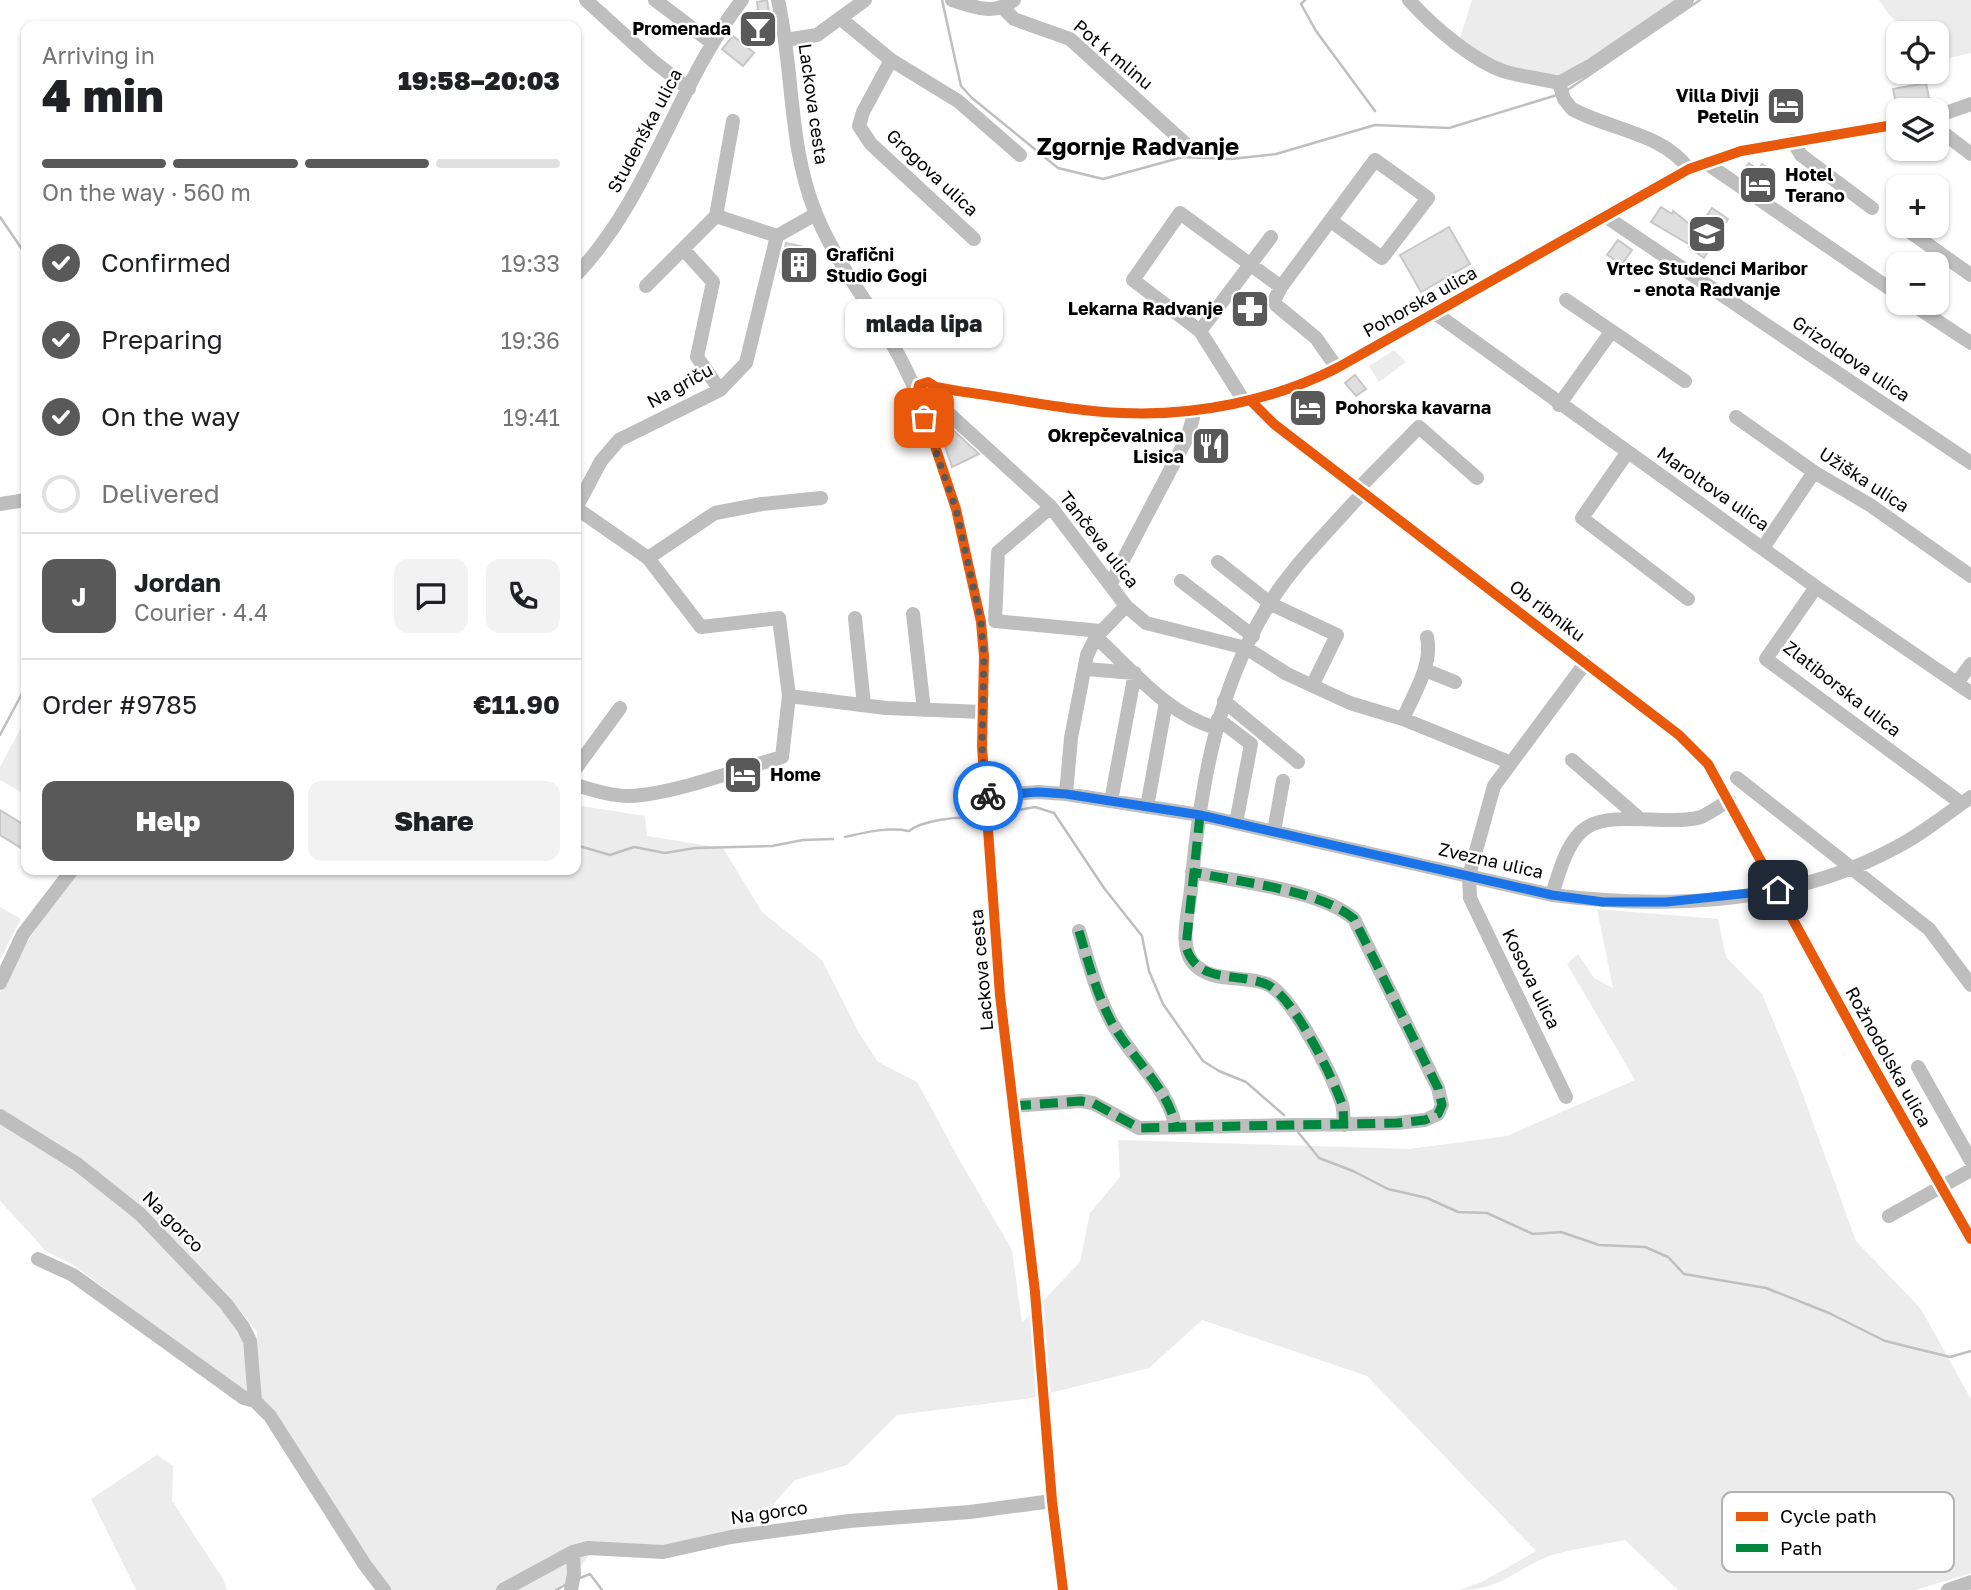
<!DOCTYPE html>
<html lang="en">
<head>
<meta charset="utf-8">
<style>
	body { margin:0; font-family:"Golos Text",sans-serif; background:#f2f2f2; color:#202124; height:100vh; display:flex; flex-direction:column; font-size:26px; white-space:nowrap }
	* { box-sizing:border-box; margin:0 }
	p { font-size:23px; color:#757577 }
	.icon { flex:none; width:38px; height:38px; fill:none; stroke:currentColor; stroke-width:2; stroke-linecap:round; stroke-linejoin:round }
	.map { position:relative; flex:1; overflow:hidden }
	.sheet { position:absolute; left:21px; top:21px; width:560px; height:854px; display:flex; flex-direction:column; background:#fff; border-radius:14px; box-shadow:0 2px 5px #0004 }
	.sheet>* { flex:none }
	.tools { position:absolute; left:1886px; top:21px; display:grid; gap:14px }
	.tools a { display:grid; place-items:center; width:63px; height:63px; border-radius:14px; background:#fff; box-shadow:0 2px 5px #0004; font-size:35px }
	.pin { position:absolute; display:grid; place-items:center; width:60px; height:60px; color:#fff; margin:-30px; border-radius:14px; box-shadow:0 4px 10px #0006 }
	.courier { position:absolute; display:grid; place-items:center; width:70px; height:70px; margin:-35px; border:5px solid #1a73e8; border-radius:50%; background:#fff; color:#222; box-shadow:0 2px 9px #0007 }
	.bubble { position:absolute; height:49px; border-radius:14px; background:#fff; box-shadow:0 2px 5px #0004; font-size:23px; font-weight:800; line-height:49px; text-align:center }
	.headline em { font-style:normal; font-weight:800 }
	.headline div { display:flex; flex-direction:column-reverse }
	.headline { display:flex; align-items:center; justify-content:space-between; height:119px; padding:0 21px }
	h1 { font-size:46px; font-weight:800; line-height:52px }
	.bar { display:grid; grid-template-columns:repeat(4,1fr); gap:10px 7px; align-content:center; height:84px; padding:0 21px }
	.bar i { height:9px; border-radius:5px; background:#e0e0e0 }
	.bar .active { background:#595959 }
	.bar p { grid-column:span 4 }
	.line { display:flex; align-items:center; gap:18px; padding:0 21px; border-top:2px solid #e0e0e0 }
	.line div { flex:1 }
	.round { display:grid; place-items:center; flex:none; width:74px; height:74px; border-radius:14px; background:#f2f2f2 }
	ol { padding:0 21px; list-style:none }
	li { display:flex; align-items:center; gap:21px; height:77px }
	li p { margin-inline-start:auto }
	li .icon { padding:7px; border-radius:50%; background:#595959; color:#fff; stroke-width:4 }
	li:last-child { color:#757577 }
	li i { width:38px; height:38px; border:4px solid #e0e0e0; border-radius:50% }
	.cta { display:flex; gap:14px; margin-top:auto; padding:14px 21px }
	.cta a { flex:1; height:80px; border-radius:14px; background:#595959; color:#fff; font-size:28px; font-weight:800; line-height:80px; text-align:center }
	.cta a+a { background:#f2f2f2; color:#202124 }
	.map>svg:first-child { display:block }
	.green { fill:#ececec }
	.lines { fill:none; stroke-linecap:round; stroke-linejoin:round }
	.stream { stroke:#bfbfbf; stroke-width:2.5 }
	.building { fill:#dfdfdf; stroke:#c7c7c7; stroke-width:2 }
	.minor { stroke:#bebebe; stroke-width:14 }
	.quiet { stroke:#00873e; stroke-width:9; stroke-dasharray:18 9; stroke-linecap:butt }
	.cycleway-casing { stroke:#fff; stroke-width:15 }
	.cycleway { stroke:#e8590c; stroke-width:10 }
	.done { stroke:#595959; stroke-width:7; stroke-dasharray:0 12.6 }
	.route { stroke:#1a73e8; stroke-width:9 }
	.labels { text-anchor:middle; stroke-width:5; stroke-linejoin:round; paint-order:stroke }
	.poi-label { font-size:18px; font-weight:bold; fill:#000; stroke:#fff; text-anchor:end }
	.street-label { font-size:18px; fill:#000; stroke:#fff }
	.district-label { font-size:24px; font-weight:bold; fill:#000; stroke:#fff }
	.key { fill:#fff; stroke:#b2b2b2; stroke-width:2 }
	.key-label { font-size:19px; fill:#000 }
</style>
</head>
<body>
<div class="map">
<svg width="1971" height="1590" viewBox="0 0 1971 1590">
	<rect width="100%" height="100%" fill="#fff"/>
	<path class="green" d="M1472,0H1677L1559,83L1531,76L1458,44Z
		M1879,0H1971V53L1946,59L1937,52V33C1903,33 1898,28 1879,0Z
		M1394,350L1406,362L1379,382L1369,366Z
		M26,718V795L0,780V767Z
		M576,805L645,816L647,836L723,848L762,912L822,960L859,1033L878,1062L917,1082L960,1161L1012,1250L1022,1323L1080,1262L1090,1213L1120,1177L1118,1140L1409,1149L1507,1136L1635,1080L1567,964L1578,954L1594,978L1613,988L1597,909L1718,919L1726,957L1762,994L1796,1076L1856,1241L1921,1309L1971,1399V1573L1916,1590H1678L1625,1540C1602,1545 1578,1548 1555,1554C1517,1566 1506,1590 1459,1590L1484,1581L1536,1551L1367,1376L1202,1320L1149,1368L1031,1398L897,1415L847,1465L795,1480L739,1542L590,1554L569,1581L555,1590H389L257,1395V1332L238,1308L249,1392L244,1393L72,1264L47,1252L3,1204L0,1200V993L25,945L77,870H576Z
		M0,907L21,919L0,959Z
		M157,1455L173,1466L172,1501L223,1579L227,1590H136L91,1499Z"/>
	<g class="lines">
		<path class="stream" d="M942,0L961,86L972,98L1058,168L1103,179L1183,157L1231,159L1276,154L1375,125L1449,128L1557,95
			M1305,0L1301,4L1316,31L1375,111
			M1566,91L1700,0
			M0,217L26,255
			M0,735L26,686
			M997,814L1035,807L1054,813L1104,888L1142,936L1149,971L1163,1004L1203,1061L1219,1071L1246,1082L1284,1115
			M845,837C867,832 886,827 909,831C921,821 957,816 973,818
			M576,845L610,855L634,847L665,853L695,848L772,846L803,840L833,839
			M1298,1132L1319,1158L1353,1171L1388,1189L1427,1198L1458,1212L1487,1213L1533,1234L1561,1232L1599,1245L1645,1247L1668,1257L1684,1274L1766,1288L1829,1313L1885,1341L1950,1357L1971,1351
			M580,1578L590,1574L602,1590
			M556,1590L567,1584"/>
	</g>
	<path class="building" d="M767,0L770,17L758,19L773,34L763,44L743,24L758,9L757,2Z
		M733,36L754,53L743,66L722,49Z
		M1926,83L1930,103L1897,108L1893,89Z
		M1793,90L1801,120L1779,123L1772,100Z
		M1749,163L1758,170L1762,164L1775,173L1763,190L1740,175Z
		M1661,207L1672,214L1673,211L1697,230L1712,208L1728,219L1704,258L1689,247L1690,245L1651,222Z
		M1449,227L1470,264L1421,292L1400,255Z
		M1618,240L1632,250L1622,264L1607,255Z
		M786,243L804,247L802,255L817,259L812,279L780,272Z
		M1355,375L1366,389L1356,396L1345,383Z
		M953,430L979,454L952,467L941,434Z
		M1221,435L1223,452L1201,455L1199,440Z
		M0,810L26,826V851L0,835Z"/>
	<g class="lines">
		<path class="minor" d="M586,0L653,61L689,89
			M655,0L712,43
			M778,0C794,71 788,146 816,214C842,278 892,329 917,395
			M952,0C973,7 995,16 1014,0
			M1409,0C1431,25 1477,65 1510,73C1526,77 1543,79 1559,83
			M1687,0L1590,66L1559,83L1564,99L1572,109C1610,130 1661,132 1689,169
			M1004,9L1014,19L1070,39L1189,147
			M841,19L891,60L958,101L1020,155
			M785,40L817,35L865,0
			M891,60L863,112L859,126L871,144L974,239
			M1937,116L1971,104
			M1937,128L1971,154
			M1793,141L1801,155L1872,208
			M1706,163L1899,295
			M716,216L777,236
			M1605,216L1971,463
			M1331,221L1382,258L1428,198L1375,160L1281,287L1275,299L1276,305L1316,338L1337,368
			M1903,227L1971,275
			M683,249L713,282L697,357L720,390
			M576,275C651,196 676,85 742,0
			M646,286L716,216L733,121
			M1566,300L1685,381
			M1910,303L1971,343
			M1435,313L1816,587L1971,693
			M1200,331L1271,237
			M936,387L938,395L930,410L928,425L956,509L981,622L984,656L982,747L1000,995L1035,1292L1052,1501L1063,1590
			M917,394L919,385L928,382L936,387L958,391C1013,398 1068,411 1123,413C1196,416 1272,401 1337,368L1689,169L1741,151L1899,124
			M1250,400L1274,424L1679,735L1708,764L1869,1059L1971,1239
			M1244,401L1200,331L1133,280L1180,213L1281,287
			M1559,405L1611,332
			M946,411L1051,507L1126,606L1146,623L1246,648L1287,674L1350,703L1403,719L1509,762
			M1736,417L1814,472L1870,505L1971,576
			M1627,453L1582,518L1688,599
			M1359,488L1419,427L1477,478
			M0,504L26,500
			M1051,507L998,552L995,621L1101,631
			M576,508L601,461L619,440L720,390L746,363L777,236L816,214
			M576,508L648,558L701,627L779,618L789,696
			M1763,548L1814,472
			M648,558L715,513L762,504L821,498
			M1218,562L1271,604L1337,635L1313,684
			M1181,581L1253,636
			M1110,585L1187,438L1193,418L1192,410
			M1816,587L1766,659L1961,803
			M913,614L924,710
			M855,618L864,705
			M1096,637C1132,670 1168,715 1216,728
			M1086,669L1135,673L1111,801
			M1425,670L1455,682
			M1957,683L1971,664
			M1224,701L1298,762
			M1218,719L1251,744L1236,823
			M1403,719C1414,693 1433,665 1427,637
			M1572,760L1639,818
			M576,768L620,708
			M1737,778L1929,929L1971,985
			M576,785C593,790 611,796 629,796C671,795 739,769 782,757L789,696L886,708L982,712
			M1066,794L1071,738L1087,655L1096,637L1126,606
			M986,796L1038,792L1066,794L1200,815L1552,895C1665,909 1789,904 1891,850C1920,836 1945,815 1971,797
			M1147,807L1166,702
			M1274,831L1283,781
			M1552,895C1575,816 1587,817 1663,820C1675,820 1689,821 1701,817C1710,813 1720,806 1729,800
			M1079,931C1088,961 1096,992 1110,1019C1127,1054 1170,1089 1175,1126
			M0,983L23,934L72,870
			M1918,1067L1971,1161
			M1566,1097L1470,898L1469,876L1494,786L1586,662
			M1013,1106L1081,1101L1093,1103L1139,1128L1397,1123L1425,1120L1438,1114L1442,1105L1438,1088L1354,919C1321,890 1238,882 1192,872
			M0,1116L77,1164L140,1214L226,1304L243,1327L250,1341L255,1401L270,1416L365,1565L384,1590
			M1344,1125C1343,1118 1344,1110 1342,1104C1333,1077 1292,995 1267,984C1245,975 1215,983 1196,966C1177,949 1189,911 1191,889C1200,786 1218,679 1277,592C1302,556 1335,524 1364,491
			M1889,1216L1971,1170
			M38,1259L73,1275L244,1398L255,1401
			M503,1590L573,1552L588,1548L663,1552L731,1537L849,1521L970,1512L1052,1501
			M571,1590L574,1574L573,1552
			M1948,1590L1971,1582"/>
		<path class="quiet" d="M1200,815L1186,947C1198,986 1239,971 1268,985C1294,998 1332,1076 1342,1104C1344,1110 1343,1118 1344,1125
			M1079,931C1088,961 1096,992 1110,1019C1127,1054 1170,1089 1175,1126
			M1013,1106L1081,1101L1093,1103L1139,1128L1397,1123L1425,1120L1438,1114L1442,1105L1438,1088L1354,919C1321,890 1238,882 1192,872"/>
		<g class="cycleway-casing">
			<path id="cycleway" d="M917,394L919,385L928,382L936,387L958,391C1013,398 1068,411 1123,413C1196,416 1272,401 1337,368L1689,169L1741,151L1899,124
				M1250,400L1274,424L1679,735L1708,764L1869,1059L1971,1239
				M932,403L928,425L956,509L981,622L984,656L982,747L1000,995L1035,1292L1052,1501L1063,1590"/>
		</g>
		<use href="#cycleway" class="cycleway"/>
	</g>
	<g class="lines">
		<path class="done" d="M924,418L956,509L981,622L984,656L982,747L986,796H988"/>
		<path class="route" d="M988,796L1038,792L1066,794L1200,815L1552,895L1603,902H1666L1778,890"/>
	</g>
	<defs>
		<g id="bar-square" transform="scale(2.0125)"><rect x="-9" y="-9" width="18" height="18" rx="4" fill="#595959" stroke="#fff"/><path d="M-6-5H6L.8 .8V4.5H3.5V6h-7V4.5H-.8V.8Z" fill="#fff"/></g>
		<g id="hotel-square" transform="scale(2.0125)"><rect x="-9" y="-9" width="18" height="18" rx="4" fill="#595959" stroke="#fff"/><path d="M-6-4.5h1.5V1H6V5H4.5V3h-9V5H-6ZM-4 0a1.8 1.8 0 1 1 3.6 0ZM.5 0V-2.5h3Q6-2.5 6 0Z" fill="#fff"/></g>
		<g id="school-square" transform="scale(2.0125)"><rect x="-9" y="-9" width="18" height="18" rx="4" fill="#595959" stroke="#fff"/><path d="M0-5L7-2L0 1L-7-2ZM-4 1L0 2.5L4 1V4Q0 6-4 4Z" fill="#fff"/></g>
		<g id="building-square" transform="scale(2.0125)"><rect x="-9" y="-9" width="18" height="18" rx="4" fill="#595959" stroke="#fff"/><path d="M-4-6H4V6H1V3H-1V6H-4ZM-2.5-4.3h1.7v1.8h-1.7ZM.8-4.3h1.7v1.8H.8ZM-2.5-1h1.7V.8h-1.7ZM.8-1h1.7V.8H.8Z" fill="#fff"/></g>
		<g id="pharmacy-square" transform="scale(2.0125)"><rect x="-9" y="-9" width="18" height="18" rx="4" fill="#595959" stroke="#fff"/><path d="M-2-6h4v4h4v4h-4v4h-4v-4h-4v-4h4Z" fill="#fff"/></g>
		<g id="restaurant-square" transform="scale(2.0125)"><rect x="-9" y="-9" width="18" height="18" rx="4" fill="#595959" stroke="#fff"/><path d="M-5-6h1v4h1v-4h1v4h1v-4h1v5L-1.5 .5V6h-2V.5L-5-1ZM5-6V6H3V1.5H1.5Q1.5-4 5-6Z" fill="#fff"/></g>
	</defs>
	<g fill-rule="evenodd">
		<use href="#bar-square" x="758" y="29"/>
		<use href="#hotel-square" x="1786" y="106"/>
		<use href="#hotel-square" x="1758" y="185"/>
		<use href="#school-square" x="1707" y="234"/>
		<use href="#building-square" x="799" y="265"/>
		<use href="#pharmacy-square" x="1250" y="309"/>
		<use href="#hotel-square" x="1308" y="408"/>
		<use href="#restaurant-square" x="1211" y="446"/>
		<use href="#hotel-square" x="743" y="775"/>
	</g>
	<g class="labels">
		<g class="poi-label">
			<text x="731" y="35">Promenada</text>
			<text x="1759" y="102">Villa Divji<tspan x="1759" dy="21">Petelin</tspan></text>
			<text x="1785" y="181" text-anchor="start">Hotel<tspan x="1785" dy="21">Terano</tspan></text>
			<text x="826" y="261" text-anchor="start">Grafični<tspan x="826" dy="21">Studio Gogi</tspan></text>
			<text x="1707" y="275" text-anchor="middle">Vrtec Studenci Maribor<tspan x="1707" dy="21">- enota Radvanje</tspan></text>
			<text x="1223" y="315">Lekarna Radvanje</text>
			<text x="1335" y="414" text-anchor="start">Pohorska kavarna</text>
			<text x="1184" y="442">Okrepčevalnica<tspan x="1184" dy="21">Lisica</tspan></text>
			<text x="770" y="781" text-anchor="start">Home</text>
		</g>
		<g class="street-label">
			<text transform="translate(1113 55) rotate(40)" y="6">Pot k mlinu</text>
			<text transform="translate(813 104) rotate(82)" y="6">Lackova cesta</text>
			<text transform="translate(645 131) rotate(-62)" y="6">Studenška ulica</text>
			<text transform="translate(932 173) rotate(43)" y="6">Grogova ulica</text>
			<text transform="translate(1420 302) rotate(-29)" y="6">Pohorska ulica</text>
			<text transform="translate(1851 359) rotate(34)" y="6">Grizoldova ulica</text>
			<text transform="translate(680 386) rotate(-29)" y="6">Na griču</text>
			<text transform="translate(1864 480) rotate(33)" y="6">Užiška ulica</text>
			<text transform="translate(1713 489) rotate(35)" y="6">Maroltova ulica</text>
			<text transform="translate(1099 540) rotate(52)" y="6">Tančeva ulica</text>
			<text transform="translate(1547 611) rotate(37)" y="6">Ob ribniku</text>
			<text transform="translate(1842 689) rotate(38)" y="6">Zlatiborska ulica</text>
			<text transform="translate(1491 861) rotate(13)" y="6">Zvezna ulica</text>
			<text transform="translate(982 970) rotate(-95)" y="6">Lackova cesta</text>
			<text transform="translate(1531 979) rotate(64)" y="6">Kosova ulica</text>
			<text transform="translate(1888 1057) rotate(61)" y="6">Rožnodolska ulica</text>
			<text transform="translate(173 1222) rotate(45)" y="6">Na gorco</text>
			<text transform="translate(769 1513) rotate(-8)" y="6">Na gorco</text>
		</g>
		<g class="district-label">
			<text x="1138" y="155">Zgornje Radvanje</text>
		</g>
	</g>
	<rect x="1722" y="1492" width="232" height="80" rx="10" class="key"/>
	<rect x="1736" y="1512" width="32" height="9" fill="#e8590c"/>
	<rect x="1736" y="1544" width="32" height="8" fill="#00873e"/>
	<g class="key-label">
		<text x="1780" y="1523">Cycle path</text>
		<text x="1780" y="1555">Path</text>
	</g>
</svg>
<div class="tools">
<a><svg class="icon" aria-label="locate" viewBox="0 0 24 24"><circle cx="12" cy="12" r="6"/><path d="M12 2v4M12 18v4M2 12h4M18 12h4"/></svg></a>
<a><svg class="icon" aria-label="layers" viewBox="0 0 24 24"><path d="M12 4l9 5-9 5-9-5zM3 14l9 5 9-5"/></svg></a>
<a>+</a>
<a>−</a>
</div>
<div class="pin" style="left:924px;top:418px;background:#ea580c"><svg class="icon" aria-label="bag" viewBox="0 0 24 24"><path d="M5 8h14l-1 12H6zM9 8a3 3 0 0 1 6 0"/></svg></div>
<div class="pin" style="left:1778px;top:890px;background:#1f2937"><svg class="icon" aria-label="home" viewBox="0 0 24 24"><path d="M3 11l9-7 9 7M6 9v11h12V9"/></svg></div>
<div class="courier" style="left:988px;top:796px"><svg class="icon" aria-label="bike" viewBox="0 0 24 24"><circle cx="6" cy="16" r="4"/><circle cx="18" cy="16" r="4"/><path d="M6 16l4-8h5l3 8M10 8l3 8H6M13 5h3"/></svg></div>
<div class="bubble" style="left:845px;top:299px;width:158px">mlada lipa</div>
<section class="sheet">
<div class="headline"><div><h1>4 min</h1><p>Arriving in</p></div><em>19:58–20:03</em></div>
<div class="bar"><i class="active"></i><i class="active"></i><i class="active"></i><i></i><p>On the way · 560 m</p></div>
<ol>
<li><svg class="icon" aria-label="check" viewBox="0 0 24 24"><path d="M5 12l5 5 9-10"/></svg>Confirmed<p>19:33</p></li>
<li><svg class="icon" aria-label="check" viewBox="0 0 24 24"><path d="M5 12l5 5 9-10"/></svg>Preparing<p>19:36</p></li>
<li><svg class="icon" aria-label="check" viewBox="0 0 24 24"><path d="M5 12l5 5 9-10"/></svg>On the way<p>19:41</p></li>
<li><i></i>Delivered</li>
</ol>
<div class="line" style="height:126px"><b class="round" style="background:#595959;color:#fff">J</b><div><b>Jordan</b><p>Courier · 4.4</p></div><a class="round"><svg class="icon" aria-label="chat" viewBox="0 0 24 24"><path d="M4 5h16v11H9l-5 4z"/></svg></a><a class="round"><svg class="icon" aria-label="phone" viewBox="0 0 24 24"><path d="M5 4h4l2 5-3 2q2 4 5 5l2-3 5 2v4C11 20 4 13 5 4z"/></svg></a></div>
<div class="line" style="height:91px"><div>Order #9785</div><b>€11.90</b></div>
<div class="cta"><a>Help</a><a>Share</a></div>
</section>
</div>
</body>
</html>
